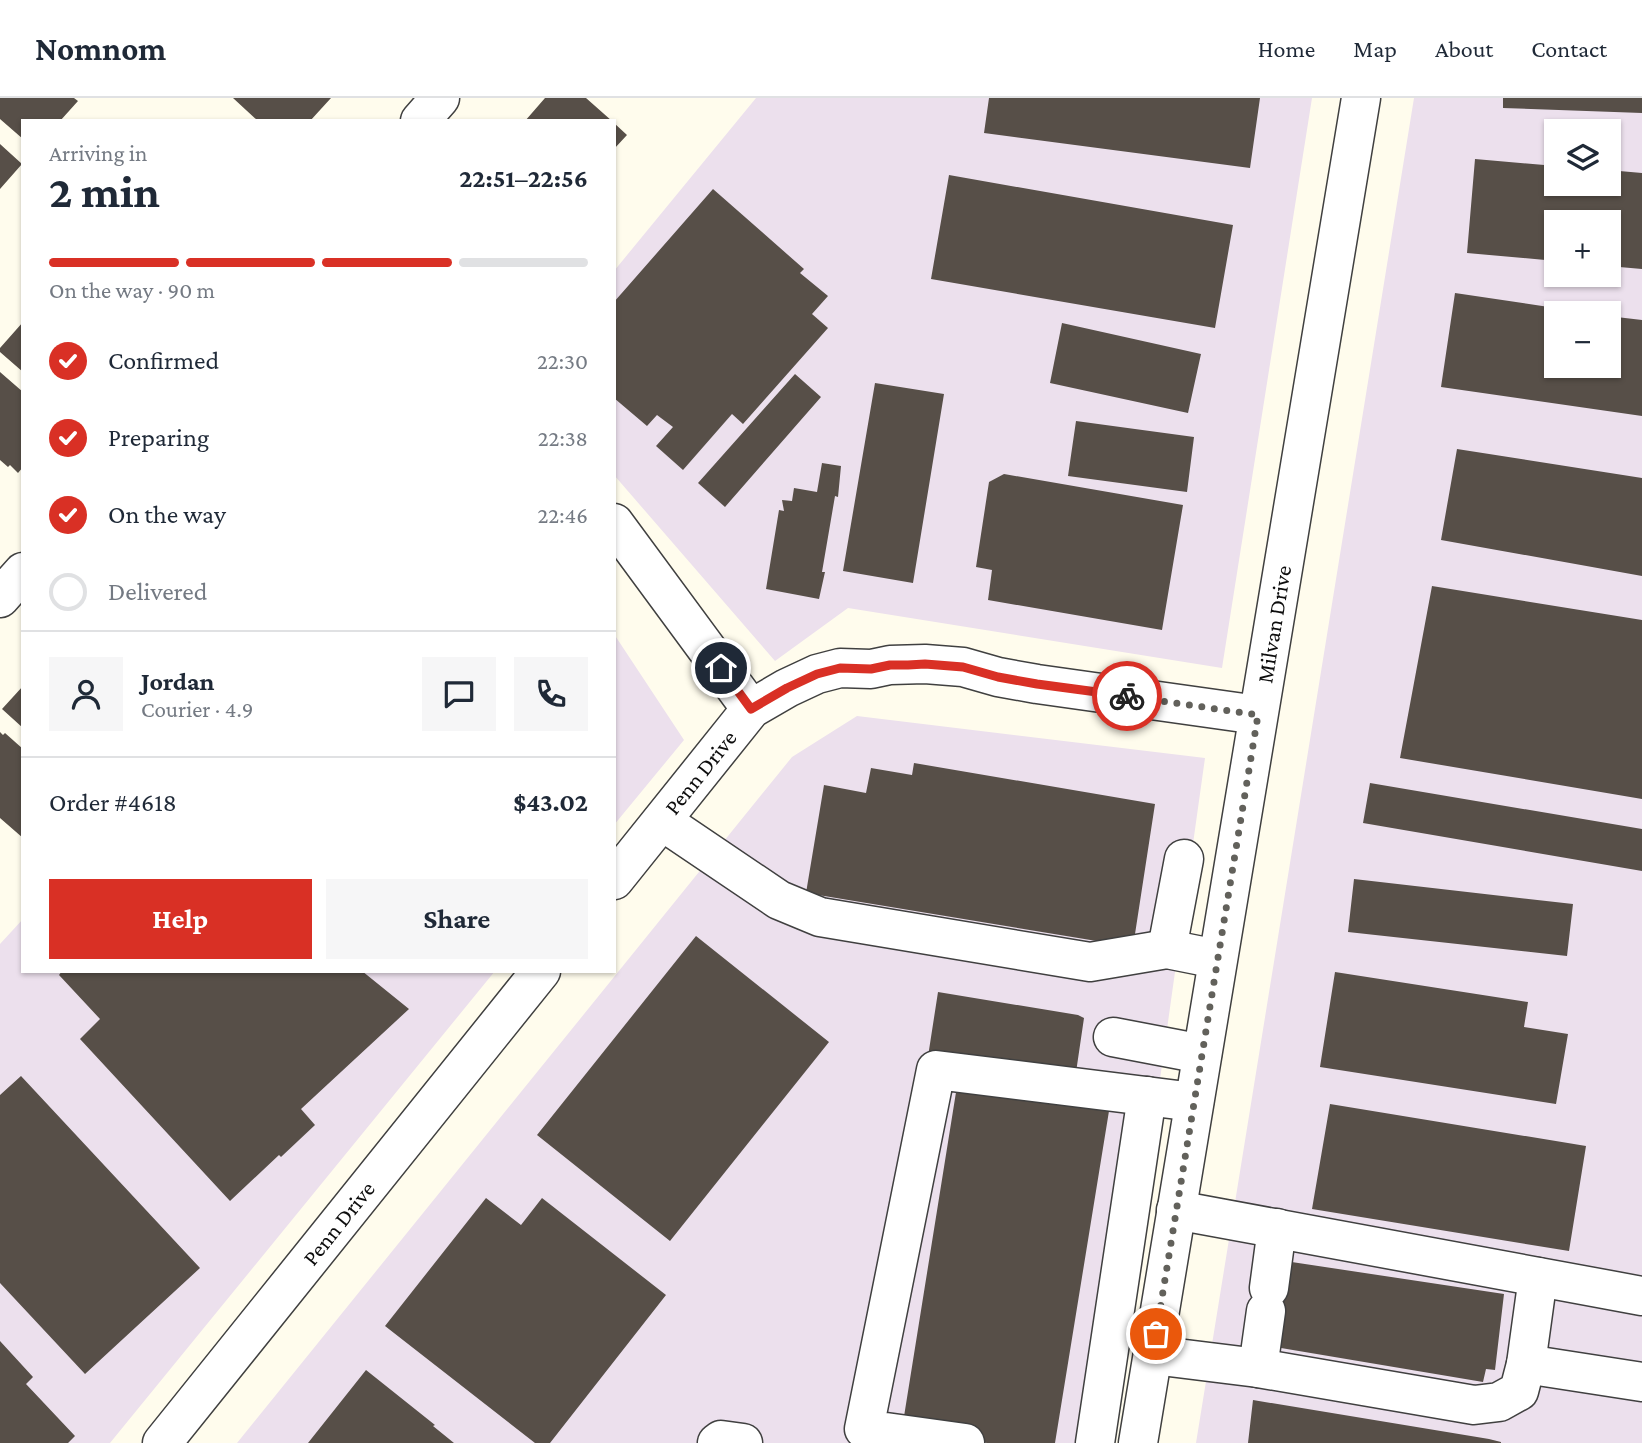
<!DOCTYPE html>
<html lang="en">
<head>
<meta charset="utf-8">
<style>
	body { margin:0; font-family:"Crimson Pro",serif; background:#f6f6f7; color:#1f2937; height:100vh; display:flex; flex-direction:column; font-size:26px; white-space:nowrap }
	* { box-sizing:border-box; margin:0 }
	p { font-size:23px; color:#747a83 }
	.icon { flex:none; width:38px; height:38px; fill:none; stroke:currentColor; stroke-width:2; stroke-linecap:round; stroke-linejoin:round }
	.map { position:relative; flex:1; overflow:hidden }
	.side { position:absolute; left:21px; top:21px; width:595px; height:854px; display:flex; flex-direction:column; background:#fff; border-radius:0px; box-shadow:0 2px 5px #0004 }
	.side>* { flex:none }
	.buttons { position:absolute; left:1544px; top:21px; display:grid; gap:14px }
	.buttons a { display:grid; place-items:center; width:77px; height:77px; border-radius:0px; background:#fff; box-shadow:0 2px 5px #0004; font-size:35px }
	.pin { position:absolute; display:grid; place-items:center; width:60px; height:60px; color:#fff; margin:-30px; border:4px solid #fff; border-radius:50%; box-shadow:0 2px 7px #0007 }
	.courier { position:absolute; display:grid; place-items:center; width:70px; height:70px; margin:-35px; border:5px solid #d93025; border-radius:50%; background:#fff; color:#222; box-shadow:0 2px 9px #0007 }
	.overview em { font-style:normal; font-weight:700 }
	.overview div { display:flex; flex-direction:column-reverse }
	.overview { display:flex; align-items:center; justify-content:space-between; height:119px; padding:0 28px }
	h1 { font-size:46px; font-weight:700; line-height:52px }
	.bar { display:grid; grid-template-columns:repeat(4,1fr); gap:10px 7px; align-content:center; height:84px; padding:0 28px }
	.bar i { height:9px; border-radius:5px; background:#e0e1e3 }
	.bar .on { background:#d93025 }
	.bar p { grid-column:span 4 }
	.line { display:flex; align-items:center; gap:18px; padding:0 28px; border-top:2px solid #e0e1e3 }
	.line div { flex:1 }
	.round { display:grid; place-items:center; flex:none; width:74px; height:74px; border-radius:0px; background:#f6f6f7 }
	ol { padding:0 28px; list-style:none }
	li { display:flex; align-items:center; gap:21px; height:77px }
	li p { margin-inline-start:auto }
	li .icon { padding:7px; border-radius:50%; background:#d93025; color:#fff; stroke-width:4 }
	li:last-child { color:#747a83 }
	li i { width:38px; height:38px; border:4px solid #e0e1e3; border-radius:50% }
	.primary-button { display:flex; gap:14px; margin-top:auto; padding:14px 28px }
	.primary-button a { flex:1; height:80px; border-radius:0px; background:#d93025; color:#fff; font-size:28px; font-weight:700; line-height:80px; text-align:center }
	.primary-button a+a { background:#f6f6f7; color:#1f2937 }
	header { display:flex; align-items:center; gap:42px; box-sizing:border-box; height:98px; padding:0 35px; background:#fff; border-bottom:2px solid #e0e1e3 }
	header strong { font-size:33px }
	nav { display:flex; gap:38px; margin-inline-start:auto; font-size:24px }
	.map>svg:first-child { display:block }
	.industrial { fill:#ece0ed; fill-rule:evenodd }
	.building { fill:#574f48 }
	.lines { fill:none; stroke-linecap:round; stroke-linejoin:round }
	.minor-casing { stroke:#404040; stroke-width:41 }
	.minor { stroke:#fff; stroke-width:38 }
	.done { stroke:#62615b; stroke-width:7; stroke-dasharray:0 12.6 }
	.route { stroke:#d93025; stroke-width:9 }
	.labels { text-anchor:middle; stroke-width:7; stroke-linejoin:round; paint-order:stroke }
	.street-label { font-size:23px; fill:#0d0d0d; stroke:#fff }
</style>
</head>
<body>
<header>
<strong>Nomnom</strong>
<nav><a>Home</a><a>Map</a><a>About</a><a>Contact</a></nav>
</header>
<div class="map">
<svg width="1642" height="1345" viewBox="0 0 1642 1345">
	<rect width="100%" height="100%" fill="#fffced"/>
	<path class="industrial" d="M756,0H1312L1222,570L848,510L775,563L614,377V173Z
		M1414,0H1642V1345H1196ZM1556,33H1608V86H1556ZM1556,124H1608V177H1556ZM1556,215H1608V268H1556Z
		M614,536L684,642L614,727Z
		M857,618L1205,660L1109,1345H237L792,659Z
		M23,821V873H495L110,1345H0V846Z"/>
	<path class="building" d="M0,0H74L78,3L60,23H23V41L0,21Z
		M233,0H331L310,23H258Z
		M545,0H586L612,23H525Z
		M989,0H1260L1250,70L984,35Z
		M1503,0H1642V15L1503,10Z
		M614,25L627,37L614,51Z
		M0,46L22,66L0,91Z
		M1475,61L1556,68V86H1608V72L1642,75V171L1608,168V124H1556V163L1467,155Z
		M949,77L1233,127L1215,230L931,181Z
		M713,91L804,171L800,175L828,198L812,216L828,230L743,326L732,316L683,372L656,348L673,329L657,317L647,328L614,300V204Z
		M1455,195L1582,214V215H1556V268H1608V218L1642,222V318L1441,289Z
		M23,224V274L0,254V250Z
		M1062,225L1201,256L1188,315L1050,285Z
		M0,274L23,294V352L21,354L23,356V369L18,375L10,367L8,369L0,362Z
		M795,276L821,299L725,409L698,385Z
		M875,285L944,296L913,485L843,473Z
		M1076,323L1194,339L1187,394L1068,378Z
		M1457,351L1642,380V478L1441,442Z
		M822,365L841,368L838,399L835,398L822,474H825L819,501L766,491L779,412L784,413L782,402L792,403L794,390L817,394Z
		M1004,376L1183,407L1162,532L988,502L992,472L976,469L989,384Z
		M1432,488L1642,522V701L1400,660Z
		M23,588V630L2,611Z
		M0,634L3,637L5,635L23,651V740L0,720Z
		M914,665L1155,706L1133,849L806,795L824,687L866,695L871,670L912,677Z
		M1370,685L1642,731V773L1363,725Z
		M1354,781L1573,806L1567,858L1348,834Z
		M696,838L829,944L670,1143L537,1037Z
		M62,873H362L409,911L301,1011L315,1027L281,1059L279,1057L230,1103L80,941L100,921L59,877Z
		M1335,874L1528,904L1524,929L1568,936L1556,1006L1320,969Z
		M938,894L1078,917L1084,920L1074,988L927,965Z
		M21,978L200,1170L85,1276L0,1185V997Z
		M957,988L1109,1013L1055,1345H987L902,1331Z
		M1330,1006L1586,1048L1569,1153L1312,1111Z
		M486,1100L521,1127L542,1100L666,1197L550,1345H535L385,1228Z
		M1285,1163L1504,1196L1495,1272L1486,1271L1483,1284L1281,1250L1276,1241Z
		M0,1243L33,1279L26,1286L75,1338L68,1345H0Z
		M366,1272L435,1327L433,1328L454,1345H308Z
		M1253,1302L1489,1341L1501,1344V1345H1248Z"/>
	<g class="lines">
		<g class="minor-casing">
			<g id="minor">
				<path d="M420,23L440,0"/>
				<path d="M614,425L751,611"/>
				<path d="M0,500L23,474"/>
				<path d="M662,723L779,802L820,819L1090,864L1167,851L1217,861"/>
				<path id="s1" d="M614,782L751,611L787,590L817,576L840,570L871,571L890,567L925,566L963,569L998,579L1037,586L1258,617"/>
				<path d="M1167,851L1184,761"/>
				<path d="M1113,939L1202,956"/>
				<path d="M1176,1112L1642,1198"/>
				<path d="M1269,1190L1277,1130"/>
				<path d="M1153,1257L1258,1270L1474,1307L1499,1304L1519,1293L1526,1266L1642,1284"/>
				<path d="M1526,1266L1538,1179"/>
				<path d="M1258,1270L1266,1213"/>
				<path id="s2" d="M162,1345L541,873"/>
				<path d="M717,1345L721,1342L743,1345"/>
				<path d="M965,1345L864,1331L936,972L1194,1004"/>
				<path d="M1095,1345L1147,998"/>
				<path id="s3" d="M1138,1345L1361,0"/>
			</g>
		</g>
		<use href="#minor" class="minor"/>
	</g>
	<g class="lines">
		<path class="done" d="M1127,598L1258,617L1156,1236"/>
		<path class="route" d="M721,570L751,611L787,590L817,576L840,570L871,571L890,567H908L925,566L963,569L998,579L1037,586L1127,598"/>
	</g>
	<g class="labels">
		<g class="street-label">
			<text dy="8" stroke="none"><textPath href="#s3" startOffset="830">Milvan Drive</textPath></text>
			<text dy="8" stroke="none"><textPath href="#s1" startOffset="138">Penn Drive</textPath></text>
			<text dy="8" stroke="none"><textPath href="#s2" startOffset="282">Penn Drive</textPath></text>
		</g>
	</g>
</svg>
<div class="buttons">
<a><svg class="icon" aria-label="layers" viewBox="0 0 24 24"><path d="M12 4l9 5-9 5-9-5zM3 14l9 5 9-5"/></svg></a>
<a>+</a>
<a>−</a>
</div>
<div class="pin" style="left:1156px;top:1236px;background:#ea580c"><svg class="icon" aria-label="bag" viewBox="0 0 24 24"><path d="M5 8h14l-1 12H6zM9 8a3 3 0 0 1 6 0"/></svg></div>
<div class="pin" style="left:721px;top:570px;background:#1f2937"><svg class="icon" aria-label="home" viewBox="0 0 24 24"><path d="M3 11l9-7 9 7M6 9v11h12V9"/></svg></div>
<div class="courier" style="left:1127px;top:598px"><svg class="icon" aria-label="bike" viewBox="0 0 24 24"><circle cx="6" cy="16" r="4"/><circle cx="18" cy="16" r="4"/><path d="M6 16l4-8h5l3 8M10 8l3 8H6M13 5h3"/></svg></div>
<section class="side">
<div class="overview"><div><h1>2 min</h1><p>Arriving in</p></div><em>22:51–22:56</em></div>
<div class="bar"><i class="on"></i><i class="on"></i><i class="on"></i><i></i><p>On the way · 90 m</p></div>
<ol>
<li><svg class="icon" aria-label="check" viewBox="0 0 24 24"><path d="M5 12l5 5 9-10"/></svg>Confirmed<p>22:30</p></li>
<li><svg class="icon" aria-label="check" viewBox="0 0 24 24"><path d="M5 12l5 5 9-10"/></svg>Preparing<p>22:38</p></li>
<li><svg class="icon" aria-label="check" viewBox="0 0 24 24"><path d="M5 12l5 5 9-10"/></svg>On the way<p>22:46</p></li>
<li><i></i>Delivered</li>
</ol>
<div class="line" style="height:126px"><a class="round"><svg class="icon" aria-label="person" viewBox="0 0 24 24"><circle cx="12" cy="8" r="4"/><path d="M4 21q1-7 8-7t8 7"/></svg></a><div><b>Jordan</b><p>Courier · 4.9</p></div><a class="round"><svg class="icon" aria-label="chat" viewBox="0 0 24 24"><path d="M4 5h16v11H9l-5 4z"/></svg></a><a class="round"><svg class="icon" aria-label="phone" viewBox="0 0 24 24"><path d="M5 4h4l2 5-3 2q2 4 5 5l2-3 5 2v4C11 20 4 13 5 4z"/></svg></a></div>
<div class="line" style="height:91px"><div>Order #4618</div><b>$43.02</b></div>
<div class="primary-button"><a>Help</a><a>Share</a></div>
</section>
</div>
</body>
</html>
